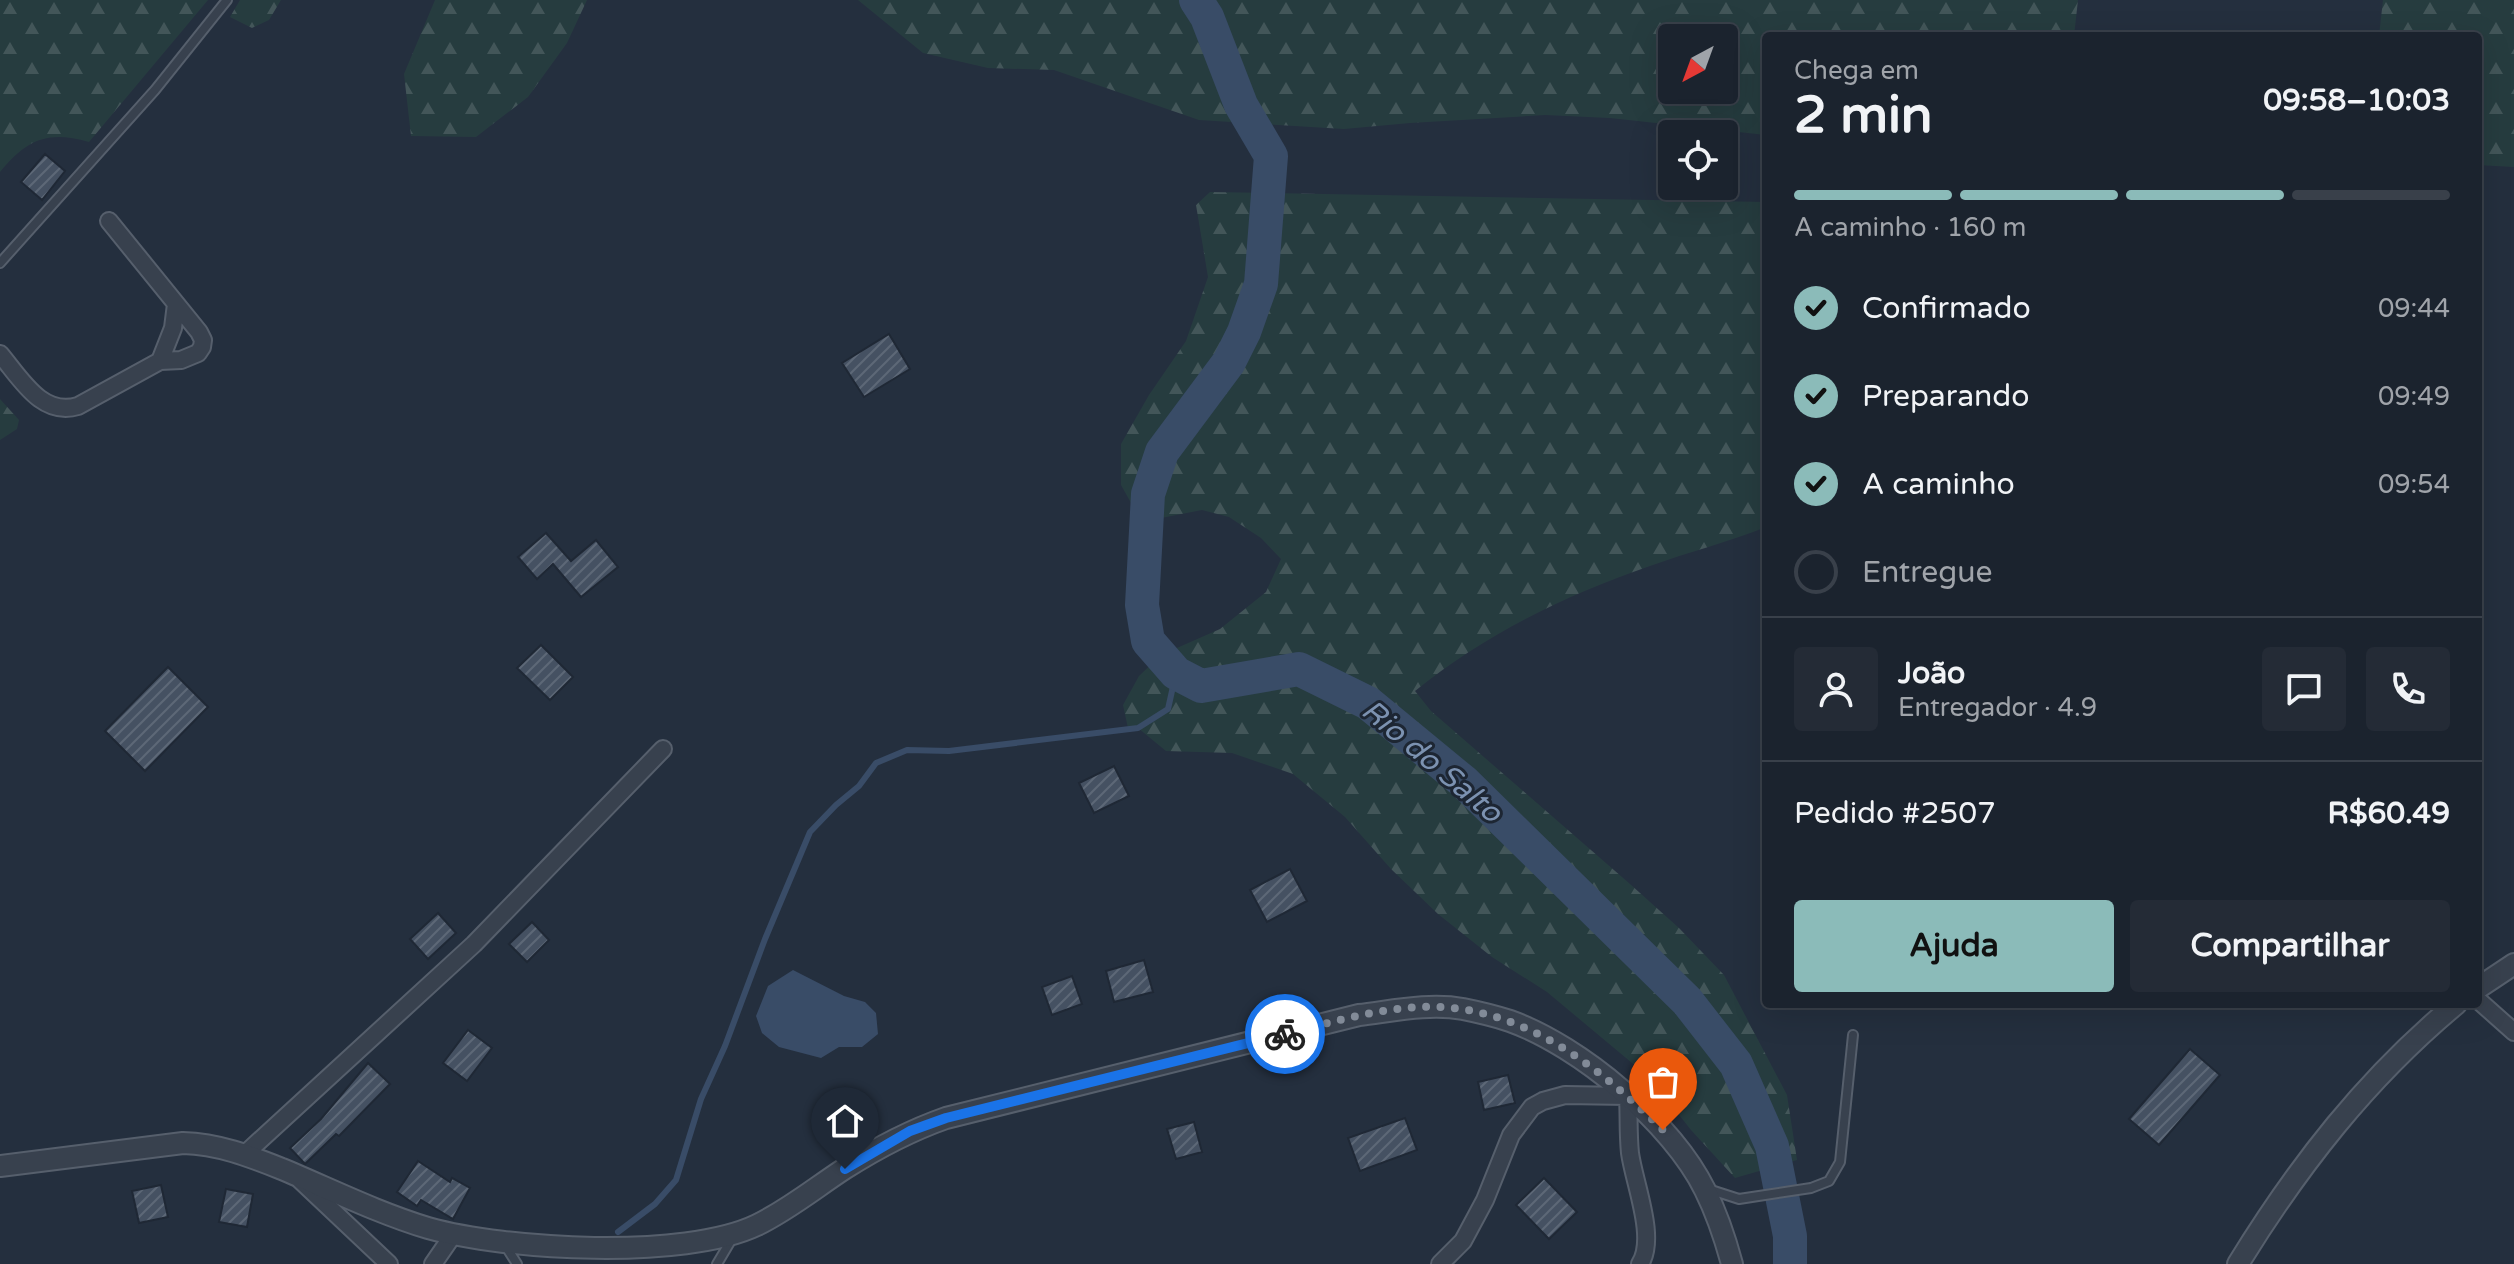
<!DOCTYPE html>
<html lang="pt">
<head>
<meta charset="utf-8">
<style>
	body { margin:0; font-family:"Varela Round",sans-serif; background:#242b36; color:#f1f3f6; height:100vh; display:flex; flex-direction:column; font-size:30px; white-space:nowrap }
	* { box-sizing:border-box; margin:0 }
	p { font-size:26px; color:#a0a4aa }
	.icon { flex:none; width:44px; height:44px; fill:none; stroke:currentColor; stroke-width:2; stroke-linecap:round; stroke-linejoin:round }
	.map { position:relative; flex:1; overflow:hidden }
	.details { position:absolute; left:1762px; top:32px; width:720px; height:976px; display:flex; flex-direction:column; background:#1b232e; border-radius:8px; box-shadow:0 8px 32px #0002,0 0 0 2px #39404a }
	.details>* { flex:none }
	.needle { width:52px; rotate:221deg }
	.fabs { position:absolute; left:1658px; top:24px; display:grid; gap:16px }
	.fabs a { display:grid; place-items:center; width:80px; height:80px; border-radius:8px; background:#1b232e; box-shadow:0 8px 32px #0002,0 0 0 2px #39404a; font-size:40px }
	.pin { position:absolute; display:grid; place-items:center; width:68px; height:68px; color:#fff; margin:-82px -34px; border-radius:50% 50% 50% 0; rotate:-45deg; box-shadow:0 0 8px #0007 }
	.pin .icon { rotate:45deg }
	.courier { position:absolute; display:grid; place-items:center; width:80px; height:80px; margin:-40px; border:6px solid #1a73e8; border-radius:50%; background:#fff; color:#222; box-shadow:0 2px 10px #0007 }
	.overview em { font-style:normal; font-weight:700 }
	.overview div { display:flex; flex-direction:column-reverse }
	.overview { display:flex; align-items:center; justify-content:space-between; height:136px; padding:0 32px }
	h1 { font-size:52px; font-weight:700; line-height:60px }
	.bar { display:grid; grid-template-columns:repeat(4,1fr); gap:12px 8px; align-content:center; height:96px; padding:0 32px }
	.bar i { height:10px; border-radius:6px; background:#39404a }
	.bar .active { background:#8bbbb9 }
	.bar p { grid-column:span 4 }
	.line { display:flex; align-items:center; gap:20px; padding:0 32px; border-top:2px solid #39404a }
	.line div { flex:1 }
	.round { display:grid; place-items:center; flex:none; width:84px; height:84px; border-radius:8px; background:#242b36 }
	ol { padding:0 32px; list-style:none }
	li { display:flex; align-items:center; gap:24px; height:88px }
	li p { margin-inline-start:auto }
	li .icon { padding:8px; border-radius:50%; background:#8bbbb9; color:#111; stroke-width:4 }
	li:last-child { color:#a0a4aa }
	li i { width:44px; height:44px; border:4px solid #39404a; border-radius:50% }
	.primary-button { display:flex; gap:16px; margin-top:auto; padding:16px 32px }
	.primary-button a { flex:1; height:92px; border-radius:8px; background:#8bbbb9; color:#111; font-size:32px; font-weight:700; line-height:92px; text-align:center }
	.primary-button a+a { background:#242b36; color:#f1f3f6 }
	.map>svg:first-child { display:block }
	.forest { fill:url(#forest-firs); fill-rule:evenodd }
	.water { fill:#394c67 }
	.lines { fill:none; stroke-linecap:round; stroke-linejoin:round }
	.stream { stroke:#394c67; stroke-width:6 }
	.river { stroke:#394c67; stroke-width:34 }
	.building { fill:url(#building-hatch); stroke:#1f2835; stroke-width:2 }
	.service-casing { stroke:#565f6c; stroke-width:12 }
	.minor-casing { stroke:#565f6c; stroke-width:20 }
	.tertiary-casing { stroke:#565f6c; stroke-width:24 }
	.service { stroke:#38414e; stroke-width:8 }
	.minor { stroke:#38414e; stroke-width:16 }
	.tertiary { stroke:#38414e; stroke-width:20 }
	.done { stroke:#828b98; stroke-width:8; stroke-dasharray:0 14.4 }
	.route { stroke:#1a73e8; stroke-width:10 }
	.labels { text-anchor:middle; stroke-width:6; stroke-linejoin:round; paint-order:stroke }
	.water-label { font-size:30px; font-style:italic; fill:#7c92b1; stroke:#1d2633 }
</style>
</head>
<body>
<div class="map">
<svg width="2514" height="1264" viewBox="0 0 2514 1264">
	<defs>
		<pattern id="forest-firs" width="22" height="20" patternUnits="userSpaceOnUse" patternTransform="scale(2)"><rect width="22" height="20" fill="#263c3f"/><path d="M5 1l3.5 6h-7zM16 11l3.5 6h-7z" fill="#435659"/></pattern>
		<pattern id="building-hatch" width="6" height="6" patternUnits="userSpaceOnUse" patternTransform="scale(2)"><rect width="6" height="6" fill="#455162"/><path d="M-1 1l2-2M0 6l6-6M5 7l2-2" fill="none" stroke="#5d6877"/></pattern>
	</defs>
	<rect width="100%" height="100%" fill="#242f3e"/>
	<path class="forest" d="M0,0H208L89,142C48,130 27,139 0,172Z
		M240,0H281L269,20L252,28L230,17Z
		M435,0H587L567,43L528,97L476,137L411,136L404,74Z
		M858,0H2078L2074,36H1766V135L1610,118L1545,115L1410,123L1344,129L1199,120L1054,70L988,68L923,53ZM1672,38H1724V90H1672Z
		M2383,0H2514V167L2478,165V36H2379Z
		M1210,192L1766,202V527C1728,542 1689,552 1650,566C1566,595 1485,634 1415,691L1431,711L1630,884L1679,928L1724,975L1787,1095L1797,1160L1735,1178L1691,1130L1650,1078L1547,992L1492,957L1438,914L1391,869L1345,817L1293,774L1232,753L1166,751L1138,728H1128L1123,705L1139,676L1161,655L1220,629L1266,592L1281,559L1261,538L1229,517L1202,510L1161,518L1135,510L1121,485V444L1149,395L1186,341L1208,277L1196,205Z
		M0,399L19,420L17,429L0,440Z"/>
	<path class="water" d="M793,970L844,996L865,1002L876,1013L878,1034L862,1047H839L821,1058L779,1047L762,1033L756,1016L768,986Z"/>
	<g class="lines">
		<path class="stream" d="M618,1232L655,1204L676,1180L701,1099L725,1046L765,939L810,832L836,805L859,786L876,763L907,750L949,751L1138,728L1168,709L1176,673"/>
		<path class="river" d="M1196,0L1207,17L1241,105L1271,156L1261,284L1244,332L1229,362L1162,452L1148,494L1142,605L1148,641L1176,673L1201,686L1299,669L1368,703L1464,782L1687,1001L1736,1064L1772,1146L1790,1236V1264"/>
	</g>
	<path class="building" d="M45,154L65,171L42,200L21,182Z
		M889,334L910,369L864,397L842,363Z
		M546,533L571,561L596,540L618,567L581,597L553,564L537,579L518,557Z
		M541,645L573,677L550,700L517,668Z
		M168,667L208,707L145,771L105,731Z
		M1114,766L1129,796L1094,813L1079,783Z
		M1290,869L1307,901L1267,922L1250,890Z
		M438,913L456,933L428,959L410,939Z
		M532,922L549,940L527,962L509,944Z
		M1144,960L1153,992L1114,1002L1106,971Z
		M1072,976L1082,1004L1052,1015L1042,987Z
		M468,1030L492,1048L467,1081L443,1063Z
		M2190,1049L2220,1075L2159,1145L2129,1119Z
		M368,1063L390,1084L339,1136L336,1134L305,1164L290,1148L321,1119Z
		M1508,1075L1515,1103L1484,1110L1478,1082Z
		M1405,1118L1417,1150L1360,1171L1348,1138Z
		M1194,1122L1202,1152L1176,1159L1167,1129Z
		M418,1161L450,1182L452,1178L470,1188L453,1219L421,1200L417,1206L397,1192Z
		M1544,1178L1577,1212L1549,1239L1516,1205Z
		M161,1185L168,1217L139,1223L132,1191Z
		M226,1189L253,1194L247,1227L219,1222Z"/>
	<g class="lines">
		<g class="service-casing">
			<path id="service" d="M0,263L155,90L227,0
				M1708,1189L1739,1199L1811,1188L1829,1181L1840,1162L1853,1035
				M505,1245L517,1264
				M717,1264L733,1237"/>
		</g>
		<g class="minor-casing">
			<path id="minor" d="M0,354C21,379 42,417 78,406L160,361L181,360L198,353L202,347L203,340L199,332L109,221
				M160,361L173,328L176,304
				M2478,1000L2514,1032
				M245,1154L474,944L663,749
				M300,1180L389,1264
				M433,1264L453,1235
				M1440,1264L1463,1241L1485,1200L1511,1135L1532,1107L1543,1101L1565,1095L1628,1096C1629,1114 1628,1134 1630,1153C1634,1183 1657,1238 1640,1264"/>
		</g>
		<g class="tertiary-casing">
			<path id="tertiary" d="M2478,988L2514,964
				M0,1166L183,1143C219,1144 249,1156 282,1169C330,1189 378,1213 428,1228C506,1250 684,1260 757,1225C788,1210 815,1188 844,1169C877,1148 909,1131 946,1118L1359,1015C1393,1011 1429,1003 1463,1009C1478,1012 1495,1016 1510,1021C1580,1046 1672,1123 1705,1190C1717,1214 1725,1238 1732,1264
				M2238,1264C2299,1165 2366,1079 2456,1004"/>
		</g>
		<use href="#service" class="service"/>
		<use href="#minor" class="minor"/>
		<use href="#tertiary" class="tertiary"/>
	</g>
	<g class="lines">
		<path class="done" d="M1285,1034C1341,1020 1403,1000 1461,1009C1542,1021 1607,1075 1663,1130"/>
		<path class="route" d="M845,1169L910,1131L946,1118L1285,1034"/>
	</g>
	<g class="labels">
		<g class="water-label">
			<text transform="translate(1432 761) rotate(40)" y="10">Rio do Salto</text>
		</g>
	</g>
</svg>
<div class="fabs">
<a><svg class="needle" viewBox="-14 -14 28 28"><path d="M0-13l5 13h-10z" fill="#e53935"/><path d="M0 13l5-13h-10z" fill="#a0a4aa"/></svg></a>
<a><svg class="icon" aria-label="locate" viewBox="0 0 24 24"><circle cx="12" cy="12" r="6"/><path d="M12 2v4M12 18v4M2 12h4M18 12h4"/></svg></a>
</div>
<div class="pin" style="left:1663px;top:1130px;background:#ea580c"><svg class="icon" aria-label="bag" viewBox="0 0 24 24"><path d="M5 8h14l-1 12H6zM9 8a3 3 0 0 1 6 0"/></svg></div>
<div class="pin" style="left:845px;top:1169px;background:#1f2937"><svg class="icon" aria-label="home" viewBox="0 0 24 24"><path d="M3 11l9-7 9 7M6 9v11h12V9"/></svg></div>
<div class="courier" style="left:1285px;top:1034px"><svg class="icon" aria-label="bike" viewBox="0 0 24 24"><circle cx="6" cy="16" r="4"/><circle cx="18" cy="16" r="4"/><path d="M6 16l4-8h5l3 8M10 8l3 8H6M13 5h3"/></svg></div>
<section class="details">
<div class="overview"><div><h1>2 min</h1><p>Chega em</p></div><em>09:58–10:03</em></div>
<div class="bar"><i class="active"></i><i class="active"></i><i class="active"></i><i></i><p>A caminho · 160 m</p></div>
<ol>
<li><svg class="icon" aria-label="check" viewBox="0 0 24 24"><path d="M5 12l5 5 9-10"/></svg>Confirmado<p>09:44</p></li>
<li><svg class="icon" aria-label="check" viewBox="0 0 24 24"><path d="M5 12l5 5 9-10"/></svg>Preparando<p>09:49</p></li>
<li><svg class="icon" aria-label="check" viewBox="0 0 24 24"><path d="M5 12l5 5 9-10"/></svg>A caminho<p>09:54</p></li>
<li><i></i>Entregue</li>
</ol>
<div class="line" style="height:144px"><a class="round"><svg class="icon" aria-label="person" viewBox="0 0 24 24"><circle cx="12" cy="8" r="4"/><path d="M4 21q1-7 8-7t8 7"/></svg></a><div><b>João</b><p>Entregador · 4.9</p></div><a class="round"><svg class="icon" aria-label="chat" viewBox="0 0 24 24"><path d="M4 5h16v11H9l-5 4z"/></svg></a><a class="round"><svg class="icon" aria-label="phone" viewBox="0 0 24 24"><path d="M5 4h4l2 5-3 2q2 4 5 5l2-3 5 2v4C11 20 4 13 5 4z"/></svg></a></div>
<div class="line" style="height:104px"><div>Pedido #2507</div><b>R$60.49</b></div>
<div class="primary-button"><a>Ajuda</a><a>Compartilhar</a></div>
</section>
</div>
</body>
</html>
